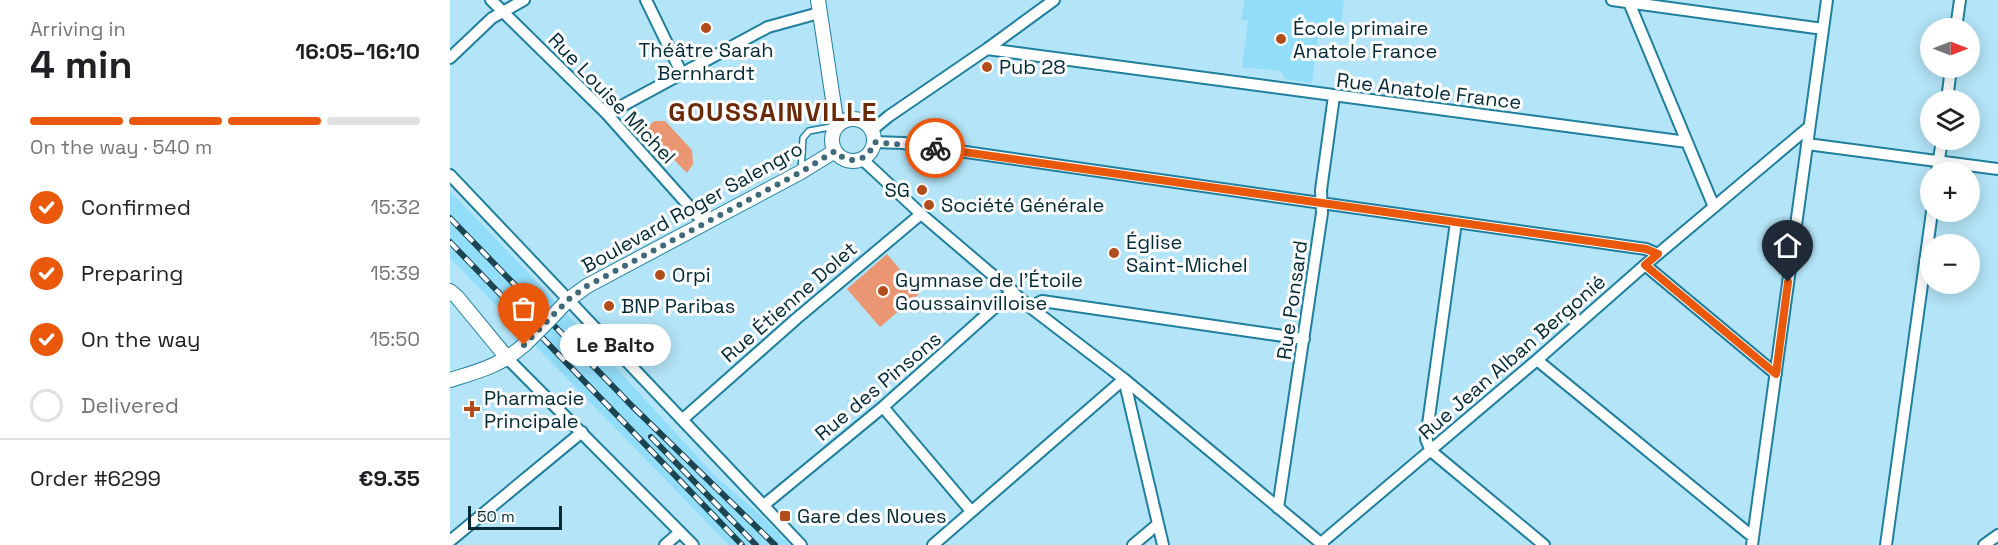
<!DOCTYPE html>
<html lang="en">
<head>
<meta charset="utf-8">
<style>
	body { margin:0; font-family:"Space Grotesk",sans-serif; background:#f2f2f2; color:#202124; height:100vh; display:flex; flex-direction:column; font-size:22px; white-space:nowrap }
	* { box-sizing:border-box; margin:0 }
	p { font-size:20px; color:#757577 }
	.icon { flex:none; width:33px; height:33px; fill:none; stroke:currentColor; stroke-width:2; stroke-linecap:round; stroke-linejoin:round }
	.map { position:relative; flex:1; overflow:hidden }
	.sheet { display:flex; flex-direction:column; background:#fff; width:450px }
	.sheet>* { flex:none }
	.needle { width:39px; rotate:90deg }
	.tools { position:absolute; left:1470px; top:18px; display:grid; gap:12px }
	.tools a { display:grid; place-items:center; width:60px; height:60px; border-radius:50%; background:#fff; box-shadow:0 3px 15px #0003; font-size:30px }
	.scale { position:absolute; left:18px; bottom:15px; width:94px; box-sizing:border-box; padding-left:6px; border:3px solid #022935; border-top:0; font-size:16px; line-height:21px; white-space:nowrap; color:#022935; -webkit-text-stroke:4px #fcfcfc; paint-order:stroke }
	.pin { position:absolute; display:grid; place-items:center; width:51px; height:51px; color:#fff; margin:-62px -26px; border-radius:50% 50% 50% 0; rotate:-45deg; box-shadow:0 0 6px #0007 }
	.pin .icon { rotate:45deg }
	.courier { position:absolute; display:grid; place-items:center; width:60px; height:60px; margin:-30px; border:4px solid #ea580c; border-radius:50%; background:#fff; color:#222; box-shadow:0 2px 8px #0007 }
	.bubble { position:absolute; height:42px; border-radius:21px; background:#fff; box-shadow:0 3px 15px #0003; font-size:20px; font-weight:700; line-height:42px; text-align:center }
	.headline em { font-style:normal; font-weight:700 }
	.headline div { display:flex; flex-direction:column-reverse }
	.headline { display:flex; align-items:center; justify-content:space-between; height:102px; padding:0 30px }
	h1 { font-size:39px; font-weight:700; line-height:45px }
	.bar { display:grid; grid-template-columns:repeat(4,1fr); gap:9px 6px; align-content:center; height:72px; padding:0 30px }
	.bar i { height:8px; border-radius:4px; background:#e0e0e0 }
	.bar .active { background:#ea580c }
	.bar p { grid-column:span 4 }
	.line { display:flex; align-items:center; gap:15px; padding:0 30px; border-top:2px solid #e0e0e0 }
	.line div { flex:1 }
	ol { padding:0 30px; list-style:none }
	li { display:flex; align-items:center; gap:18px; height:66px }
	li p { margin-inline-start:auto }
	li .icon { padding:6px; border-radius:50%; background:#ea580c; color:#fff; stroke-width:4 }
	li:last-child { color:#757577 }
	li i { width:33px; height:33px; border:3px solid #e0e0e0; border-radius:50% }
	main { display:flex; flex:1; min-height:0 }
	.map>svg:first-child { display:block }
	.built { fill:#92ddf9 }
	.green { fill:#eb9672 }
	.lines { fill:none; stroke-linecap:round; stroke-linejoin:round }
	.lane-casing { stroke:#1f7f9c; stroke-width:8 }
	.street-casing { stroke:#1f7f9c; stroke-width:14 }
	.secondary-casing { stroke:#1f7f9c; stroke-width:16 }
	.lane { stroke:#fff; stroke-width:5 }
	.street { stroke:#fff; stroke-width:10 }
	.secondary { stroke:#fff; stroke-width:14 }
	.rail-casing { stroke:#1c4552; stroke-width:6 }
	.rail { stroke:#fcfcfc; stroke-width:4; stroke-dasharray:11; stroke-linecap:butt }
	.secondary-bridge-casing { stroke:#1f7f9c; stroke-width:16; stroke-linecap:butt }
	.secondary-bridge { stroke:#fff; stroke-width:14 }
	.done { stroke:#406a79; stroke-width:6; stroke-dasharray:0 10.8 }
	.route { stroke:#ea580c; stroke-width:8 }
	.poi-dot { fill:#b14d1a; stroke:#fcfcfc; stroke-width:2 }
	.labels { text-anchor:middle; stroke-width:6; stroke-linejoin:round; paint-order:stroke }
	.poi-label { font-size:20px; fill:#022935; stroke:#fcfcfc; text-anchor:start }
	.street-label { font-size:20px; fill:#022935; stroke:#fcfcfc }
	.district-label { font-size:26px; font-weight:bold; letter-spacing:1.5px; fill:#692a09; stroke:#fcfcfc }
</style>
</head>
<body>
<main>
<section class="sheet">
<div class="headline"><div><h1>4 min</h1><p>Arriving in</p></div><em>16:05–16:10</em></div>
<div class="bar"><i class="active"></i><i class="active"></i><i class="active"></i><i></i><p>On the way · 540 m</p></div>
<ol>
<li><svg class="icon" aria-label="check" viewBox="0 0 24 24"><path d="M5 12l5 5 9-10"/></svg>Confirmed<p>15:32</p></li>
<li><svg class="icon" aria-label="check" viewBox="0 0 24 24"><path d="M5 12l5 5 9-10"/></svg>Preparing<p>15:39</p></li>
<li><svg class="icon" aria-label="check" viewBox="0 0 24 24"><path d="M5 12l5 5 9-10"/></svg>On the way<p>15:50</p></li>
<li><i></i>Delivered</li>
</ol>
<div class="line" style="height:78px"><div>Order #6299</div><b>€9.35</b></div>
</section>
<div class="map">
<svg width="1548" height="545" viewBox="0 0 1548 545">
	<rect width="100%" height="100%" fill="#b3e4f7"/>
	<path class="built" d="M795,0H894L890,29L869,27L862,83L835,79L831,71L792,67L798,21L791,20Z
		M0,191L104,300L264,475L315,519L339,545H279L0,258Z"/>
	<path class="green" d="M204,121H215L242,150L243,164L237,173L195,130Z
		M437,254L470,293L430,327L397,289Z"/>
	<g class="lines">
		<g class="lane-casing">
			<path id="lane" d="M351,170L353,138L359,131L386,126
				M83,399L91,392"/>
		</g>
		<g class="street-casing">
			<path id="street" d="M41,0L157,114L255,224
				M196,0L231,72
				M1162,0L1373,29
				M1178,0L1264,207
				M1506,28L1510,0
				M537,49L1237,142
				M0,58L42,18L74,0
				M1497,100L1501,68
				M157,114L318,27L369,13
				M422,130L439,116L537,49L604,0
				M424,142L453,143C701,180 948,213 1196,249L1208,254
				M1357,144L1548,169
				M412,159L471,214L580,307L674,379L873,545
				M1487,172L1492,140
				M0,175L351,545
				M1006,222L976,439L981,451L1094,545
				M1195,265L1326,374
				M580,307L592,301L854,339
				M58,359L243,545
				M1087,360L1303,537
				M674,379L713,545
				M433,407L521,511
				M233,419L346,319L471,214
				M314,505L433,407L563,291
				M828,508L872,213L871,190L884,96
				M0,541L132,432
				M871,543L1087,360L1195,265L1359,127
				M215,545L230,532
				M483,545L674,379
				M683,545L708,524
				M1302,545L1377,0
				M1436,545L1482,212
				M1534,545L1548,535"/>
		</g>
		<g class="secondary-casing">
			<path id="secondary" d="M368,0L387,126
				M382 140a21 21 0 1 1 42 0a21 21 0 1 1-42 0Z
				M0,291L7,297L58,359
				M102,317L119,299L137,286L351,172L385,151
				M0,380C29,371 50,366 74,345"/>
		</g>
		<use href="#lane" class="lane"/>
		<use href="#street" class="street"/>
		<use href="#secondary" class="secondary"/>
		<g class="rail-casing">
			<path id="rail" d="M0,218L182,406L325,545
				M0,242L292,545
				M201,437L306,545"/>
		</g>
		<use href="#rail" class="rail"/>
		<g class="secondary-bridge-casing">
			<path id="secondary-bridge" d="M74,345L102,317"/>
		</g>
		<use href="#secondary-bridge" class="secondary-bridge"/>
	</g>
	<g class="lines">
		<path class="done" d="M74,345L119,299L137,286L351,172L385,151C398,166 419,162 424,142L485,148"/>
		<path class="route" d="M485,148L1196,249L1208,254L1195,265L1326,374L1338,282"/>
	</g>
	<g class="poi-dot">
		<circle cx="256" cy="28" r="6"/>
		<circle cx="831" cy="39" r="6"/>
		<circle cx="537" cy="67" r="6"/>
		<circle cx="472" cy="190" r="6"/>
		<circle cx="479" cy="205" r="6"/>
		<circle cx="664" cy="253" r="6"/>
		<circle cx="210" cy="275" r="6"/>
		<circle cx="433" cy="291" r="6"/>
		<circle cx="159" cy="306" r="6"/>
		<path d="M19 400h6v6h6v6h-6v6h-6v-6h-6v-6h6z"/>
		<rect x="329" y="510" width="12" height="12" rx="3"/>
	</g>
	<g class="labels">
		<g class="poi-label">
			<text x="843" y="35">École primaire<tspan x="843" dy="23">Anatole France</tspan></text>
			<text x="256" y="57" text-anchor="middle">Théâtre Sarah<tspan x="256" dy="23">Bernhardt</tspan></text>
			<text x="549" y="74">Pub 28</text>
			<text x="460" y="197" text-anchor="end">SG</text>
			<text x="491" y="212">Société Générale</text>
			<text x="676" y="249">Église<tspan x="676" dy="23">Saint-Michel</tspan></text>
			<text x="222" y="282">Orpi</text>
			<text x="445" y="287">Gymnase de l'Étoile<tspan x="445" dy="23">Goussainvilloise</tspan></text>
			<text x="171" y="313">BNP Paribas</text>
			<text x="34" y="405">Pharmacie<tspan x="34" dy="23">Principale</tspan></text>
			<text x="347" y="523">Gare des Noues</text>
		</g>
		<g class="street-label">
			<text transform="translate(979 91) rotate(7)" y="7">Rue Anatole France</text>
			<text transform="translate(162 98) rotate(46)" y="7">Rue Louise Michel</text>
			<text transform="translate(242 207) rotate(-29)" y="7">Boulevard Roger Salengro</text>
			<text transform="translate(842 300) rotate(-82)" y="7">Rue Ponsard</text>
			<text transform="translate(339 302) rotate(-41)" y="7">Rue Étienne Dolet</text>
			<text transform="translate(1062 357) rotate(-41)" y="7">Rue Jean Alban Bergonié</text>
			<text transform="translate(428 386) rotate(-40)" y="7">Rue des Pinsons</text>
		</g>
		<g class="district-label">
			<text x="323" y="121">GOUSSAINVILLE</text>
		</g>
	</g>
</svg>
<div class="tools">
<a><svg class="needle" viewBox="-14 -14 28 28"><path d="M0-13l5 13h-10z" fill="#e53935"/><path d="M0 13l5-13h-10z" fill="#757577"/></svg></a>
<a><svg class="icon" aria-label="layers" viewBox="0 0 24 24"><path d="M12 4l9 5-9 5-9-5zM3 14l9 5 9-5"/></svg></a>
<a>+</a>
<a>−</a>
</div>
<div class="scale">50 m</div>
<div class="pin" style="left:74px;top:345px;background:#ea580c"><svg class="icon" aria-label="bag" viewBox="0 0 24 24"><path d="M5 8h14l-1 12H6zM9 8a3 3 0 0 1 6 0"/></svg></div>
<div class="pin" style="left:1338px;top:282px;background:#1f2937"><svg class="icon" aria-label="home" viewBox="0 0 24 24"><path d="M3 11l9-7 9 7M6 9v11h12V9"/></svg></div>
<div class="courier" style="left:485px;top:148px"><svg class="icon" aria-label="bike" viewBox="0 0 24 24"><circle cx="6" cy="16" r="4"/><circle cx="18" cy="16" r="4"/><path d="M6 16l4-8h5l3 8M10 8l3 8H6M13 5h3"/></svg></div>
<div class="bubble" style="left:110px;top:324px;width:111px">Le Balto</div>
</div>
</main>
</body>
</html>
